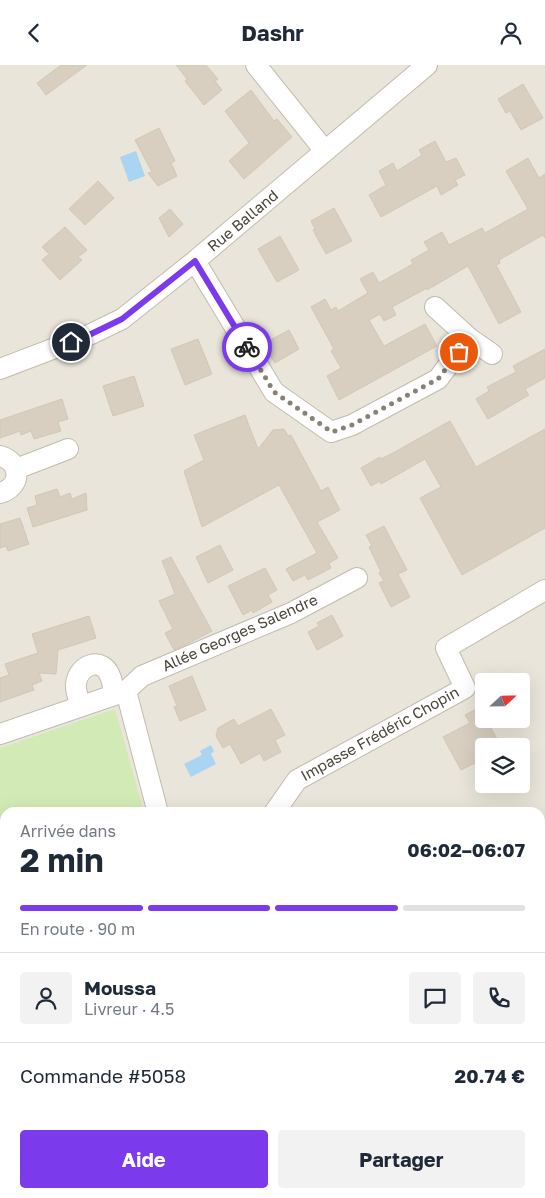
<!DOCTYPE html>
<html lang="fr">
<head>
<meta charset="utf-8">
<style>
	body { margin:0; font-family:"Golos Text",sans-serif; background:#f2f2f3; color:#1f2937; height:100vh; display:flex; flex-direction:column; font-size:19px; white-space:nowrap }
	* { box-sizing:border-box; margin:0 }
	p { font-size:16px; color:#747a83 }
	.icon { flex:none; width:28px; height:28px; fill:none; stroke:currentColor; stroke-width:2; stroke-linecap:round; stroke-linejoin:round }
	.map { position:relative; flex:1; overflow:hidden }
	.side { position:absolute; left:0px; top:742px; width:545px; height:391px; display:flex; flex-direction:column; background:#fff; border-radius:15px 15px 0 0; box-shadow:0 5px 20px #0002 }
	.side>* { flex:none }
	.needle { width:32px; rotate:68deg }
	.fabs { position:absolute; left:475px; top:608px; display:grid; gap:10px }
	.fabs a { display:grid; place-items:center; width:55px; height:55px; border-radius:5px; background:#fff; box-shadow:0 5px 20px #0002; font-size:25px }
	.pin { position:absolute; display:grid; place-items:center; width:42px; height:42px; color:#fff; margin:-21px; border:2px solid #fff; border-radius:50%; box-shadow:0 1px 5px #0007 }
	.courier { position:absolute; display:grid; place-items:center; width:50px; height:50px; margin:-25px; border:4px solid #7c3aed; border-radius:50%; background:#fff; color:#222; box-shadow:0 1px 6px #0007 }
	.summary em { font-style:normal; font-weight:700 }
	.summary div { display:flex; flex-direction:column-reverse }
	.summary { display:flex; align-items:center; justify-content:space-between; height:85px; padding:0 20px }
	h1 { font-size:32px; font-weight:700; line-height:38px }
	.bar { display:grid; grid-template-columns:repeat(4,1fr); gap:8px 5px; align-content:center; height:60px; padding:0 20px }
	.bar i { height:6px; border-radius:4px; background:#e0e1e3 }
	.bar .on { background:#7c3aed }
	.bar p { grid-column:span 4 }
	.line { display:flex; align-items:center; gap:12px; padding:0 20px; border-top:1px solid #e0e1e3 }
	.line div { flex:1 }
	.round { display:grid; place-items:center; flex:none; width:52px; height:52px; border-radius:5px; background:#f2f2f3 }
	.button { display:flex; gap:10px; margin-top:auto; padding:10px 20px }
	.button a { flex:1; height:58px; border-radius:5px; background:#7c3aed; color:#fff; font-size:20px; font-weight:700; line-height:58px; text-align:center }
	.button a+a { background:#f2f2f3; color:#1f2937 }
	header { display:flex; justify-content:space-between; align-items:center; height:65px; padding:0 20px; background:#fff; font-size:22px; font-weight:700 }
	.map>svg:first-child { display:block }
	.residential { fill:#eae5da; fill-rule:evenodd }
	.green { fill:#d2eab5 }
	.water { fill:#a9d4f2 }
	.building { fill:#d8cfc1; stroke:#d3c7b4 }
	.lines { fill:none; stroke-linecap:round; stroke-linejoin:round }
	.minor-casing { stroke:#c2bbae; stroke-width:22 }
	.minor { stroke:#fff; stroke-width:20 }
	.done { stroke:#878178; stroke-width:5; stroke-dasharray:0 9 }
	.route { stroke:#7c3aed; stroke-width:6 }
	.labels { text-anchor:middle; stroke-width:4; stroke-linejoin:round; paint-order:stroke }
	.street-label { font-size:15px; fill:#4b4439; stroke:#fff }
</style>
</head>
<body>
<header><svg class="icon" aria-label="back" viewBox="0 0 24 24"><path d="M15 5l-7 7 7 7"/></svg>Dashr<svg class="icon" aria-label="person" viewBox="0 0 24 24"><circle cx="12" cy="8" r="4"/><path d="M4 21q1-7 8-7t8 7"/></svg></header>
<div class="map">
<svg width="545" height="1133" viewBox="0 0 545 1133">
	<rect width="100%" height="100%" fill="#f6f3ec"/>
	<path class="residential" d="M0,0H545V1133H0ZM484,616H521V654H484ZM484,681H521V719H484ZM5,748H540V1129H5Z"/>
	<path class="green" d="M115,644L144,747L5,748V852L0,853V683Z
		M5,907V1129H40L32,1133H0V910Z"/>
	<path class="water" d="M136,86L145,111L129,117L120,92Z
		M211,680L214,686L211,689L216,699L191,712L184,699L202,690L200,686Z"/>
	<path class="building" d="M61,0H87L46,30L37,18Z
		M176,0H206L218,14L215,16L222,25L204,40L185,16L187,14Z
		M523,19L543,53L521,65L510,46L506,48L498,34Z
		M251,25L274,56L277,54L292,72L244,114L229,96L249,78L225,46Z
		M159,63L175,96L171,98L177,111L158,121L148,108L152,107L135,75Z
		M435,76L446,97L456,93L465,110L455,115L458,120L441,130L437,121L381,152L369,130L386,120L379,106L393,98L397,106L422,90L419,85Z
		M528,93L539,113L545,109V173L543,170L499,195L500,198L496,200L521,247L499,259L468,201L427,225V223L392,242L396,250L384,256L380,249L369,255L384,281L425,259L437,281L339,335L327,311L341,303L331,286L334,284L311,242L325,234L331,245L336,242L338,246L368,228L360,214L373,207L379,218L413,199L411,195L429,185L424,177L442,167L449,180L482,163L485,168L528,144L506,106Z
		M98,116L114,133L85,160L69,144Z
		M334,143L352,176L326,189L313,165L315,164L311,156Z
		M170,144L183,159L169,172L159,153Z
		M65,162L87,185L78,192L82,195L60,215L42,195L49,189L42,182Z
		M280,171L299,205L277,217L258,184Z
		M289,265L299,284L275,298L263,279Z
		M198,274L212,309L185,320L171,284Z
		M545,284V313L525,324L529,330L488,354L476,334L489,326L487,322L516,307L513,301Z
		M134,311L144,341L113,351L103,321Z
		M62,334L68,354L58,357L61,366L34,374L31,366L21,370L20,366L0,373V355Z
		M245,350L258,384L273,365L284,364L288,371L291,370L321,426L328,422L340,445L317,457L338,493L329,498L331,503L308,515L305,510L293,516L286,504L317,488L279,420L202,462L184,406L204,395L194,370Z
		M450,356L476,402L545,364V463L462,510L420,433L441,422L425,394L381,419L380,416L371,421L361,403L380,392L381,394L393,388Z
		M57,424L60,432L70,428L72,434L86,428L87,445L33,462L27,443L37,440L35,431Z
		M20,453L29,479L8,486L6,481L0,483V459Z
		M384,461L407,505L398,509L410,532L391,542L379,518L384,516L379,508L381,507L369,482L372,481L366,470Z
		M220,480L233,505L208,518L196,492Z
		M171,492L212,566L189,578L174,585L165,568L173,564L159,536L175,529L162,496Z
		M265,503L277,525L268,530L272,537L253,548L252,545L243,550L228,521Z
		M332,550L343,571L317,585L308,567L319,561L317,558Z
		M89,551L96,573L58,585L56,609L39,608L42,616L32,620L34,625L0,637V613L9,610L5,599L38,588L32,569Z
		M192,611L206,645L180,656L174,642L177,641L169,621Z
		M480,642L484,649V654H486L498,676L488,681H484V683L479,686L483,694L461,705L443,672L470,658L465,650Z
		M271,644L285,670L275,675L281,687L264,696L260,688L241,699L230,679L223,683L216,671L218,663L234,654L238,661Z"/>
	<g class="lines">
		<g class="minor-casing">
			<path id="minor" d="M256,0L325,86
				M195,196L274,327L331,367L352,360L438,314L469,273
				M435,242L469,273L492,289
				M0,304L89,270L122,254L195,196L427,0
				M0,391C22,397 22,422 0,428
				M16,404L68,384
				M126,626L158,748
				M81,641C79,635 75,626 76,619C78,599 103,591 110,611C113,617 113,624 114,630
				M0,669L126,626L142,611L291,548L357,513
				M274,748L297,715L465,623L446,583L545,525
				M540,939L545,936
				M532,1129L535,1133
				M239,1133L245,1129"/>
		</g>
		<use href="#minor" class="minor"/>
	</g>
	<g class="lines">
		<path class="done" d="M247,282L274,327L332,367L352,360L438,314L459,287"/>
		<path class="route" d="M71,277L89,270L122,254L195,196L247,282"/>
	</g>
	<g class="labels">
		<g class="street-label">
			<text transform="translate(243 156) rotate(-40)" y="5">Rue Balland</text>
			<text transform="translate(240 568) rotate(-24)" y="5">Allée Georges Salendre</text>
			<text transform="translate(380 669) rotate(-29)" y="5">Impasse Frédéric Chopin</text>
		</g>
	</g>
</svg>
<div class="fabs">
<a><svg class="needle" viewBox="-14 -14 28 28"><path d="M0-13l5 13h-10z" fill="#e53935"/><path d="M0 13l5-13h-10z" fill="#747a83"/></svg></a>
<a><svg class="icon" aria-label="layers" viewBox="0 0 24 24"><path d="M12 4l9 5-9 5-9-5zM3 14l9 5 9-5"/></svg></a>
</div>
<div class="pin" style="left:459px;top:287px;background:#ea580c"><svg class="icon" aria-label="bag" viewBox="0 0 24 24"><path d="M5 8h14l-1 12H6zM9 8a3 3 0 0 1 6 0"/></svg></div>
<div class="pin" style="left:71px;top:277px;background:#1f2937"><svg class="icon" aria-label="home" viewBox="0 0 24 24"><path d="M3 11l9-7 9 7M6 9v11h12V9"/></svg></div>
<div class="courier" style="left:247px;top:282px"><svg class="icon" aria-label="bike" viewBox="0 0 24 24"><circle cx="6" cy="16" r="4"/><circle cx="18" cy="16" r="4"/><path d="M6 16l4-8h5l3 8M10 8l3 8H6M13 5h3"/></svg></div>
<section class="side">
<div class="summary"><div><h1>2 min</h1><p>Arrivée dans</p></div><em>06:02–06:07</em></div>
<div class="bar"><i class="on"></i><i class="on"></i><i class="on"></i><i></i><p>En route · 90 m</p></div>
<div class="line" style="height:90px"><a class="round"><svg class="icon" aria-label="person" viewBox="0 0 24 24"><circle cx="12" cy="8" r="4"/><path d="M4 21q1-7 8-7t8 7"/></svg></a><div><b>Moussa</b><p>Livreur · 4.5</p></div><a class="round"><svg class="icon" aria-label="chat" viewBox="0 0 24 24"><path d="M4 5h16v11H9l-5 4z"/></svg></a><a class="round"><svg class="icon" aria-label="phone" viewBox="0 0 24 24"><path d="M5 4h4l2 5-3 2q2 4 5 5l2-3 5 2v4C11 20 4 13 5 4z"/></svg></a></div>
<div class="line" style="height:65px"><div>Commande #5058</div><b>20.74 €</b></div>
<div class="button"><a>Aide</a><a>Partager</a></div>
</section>
</div>
</body>
</html>
